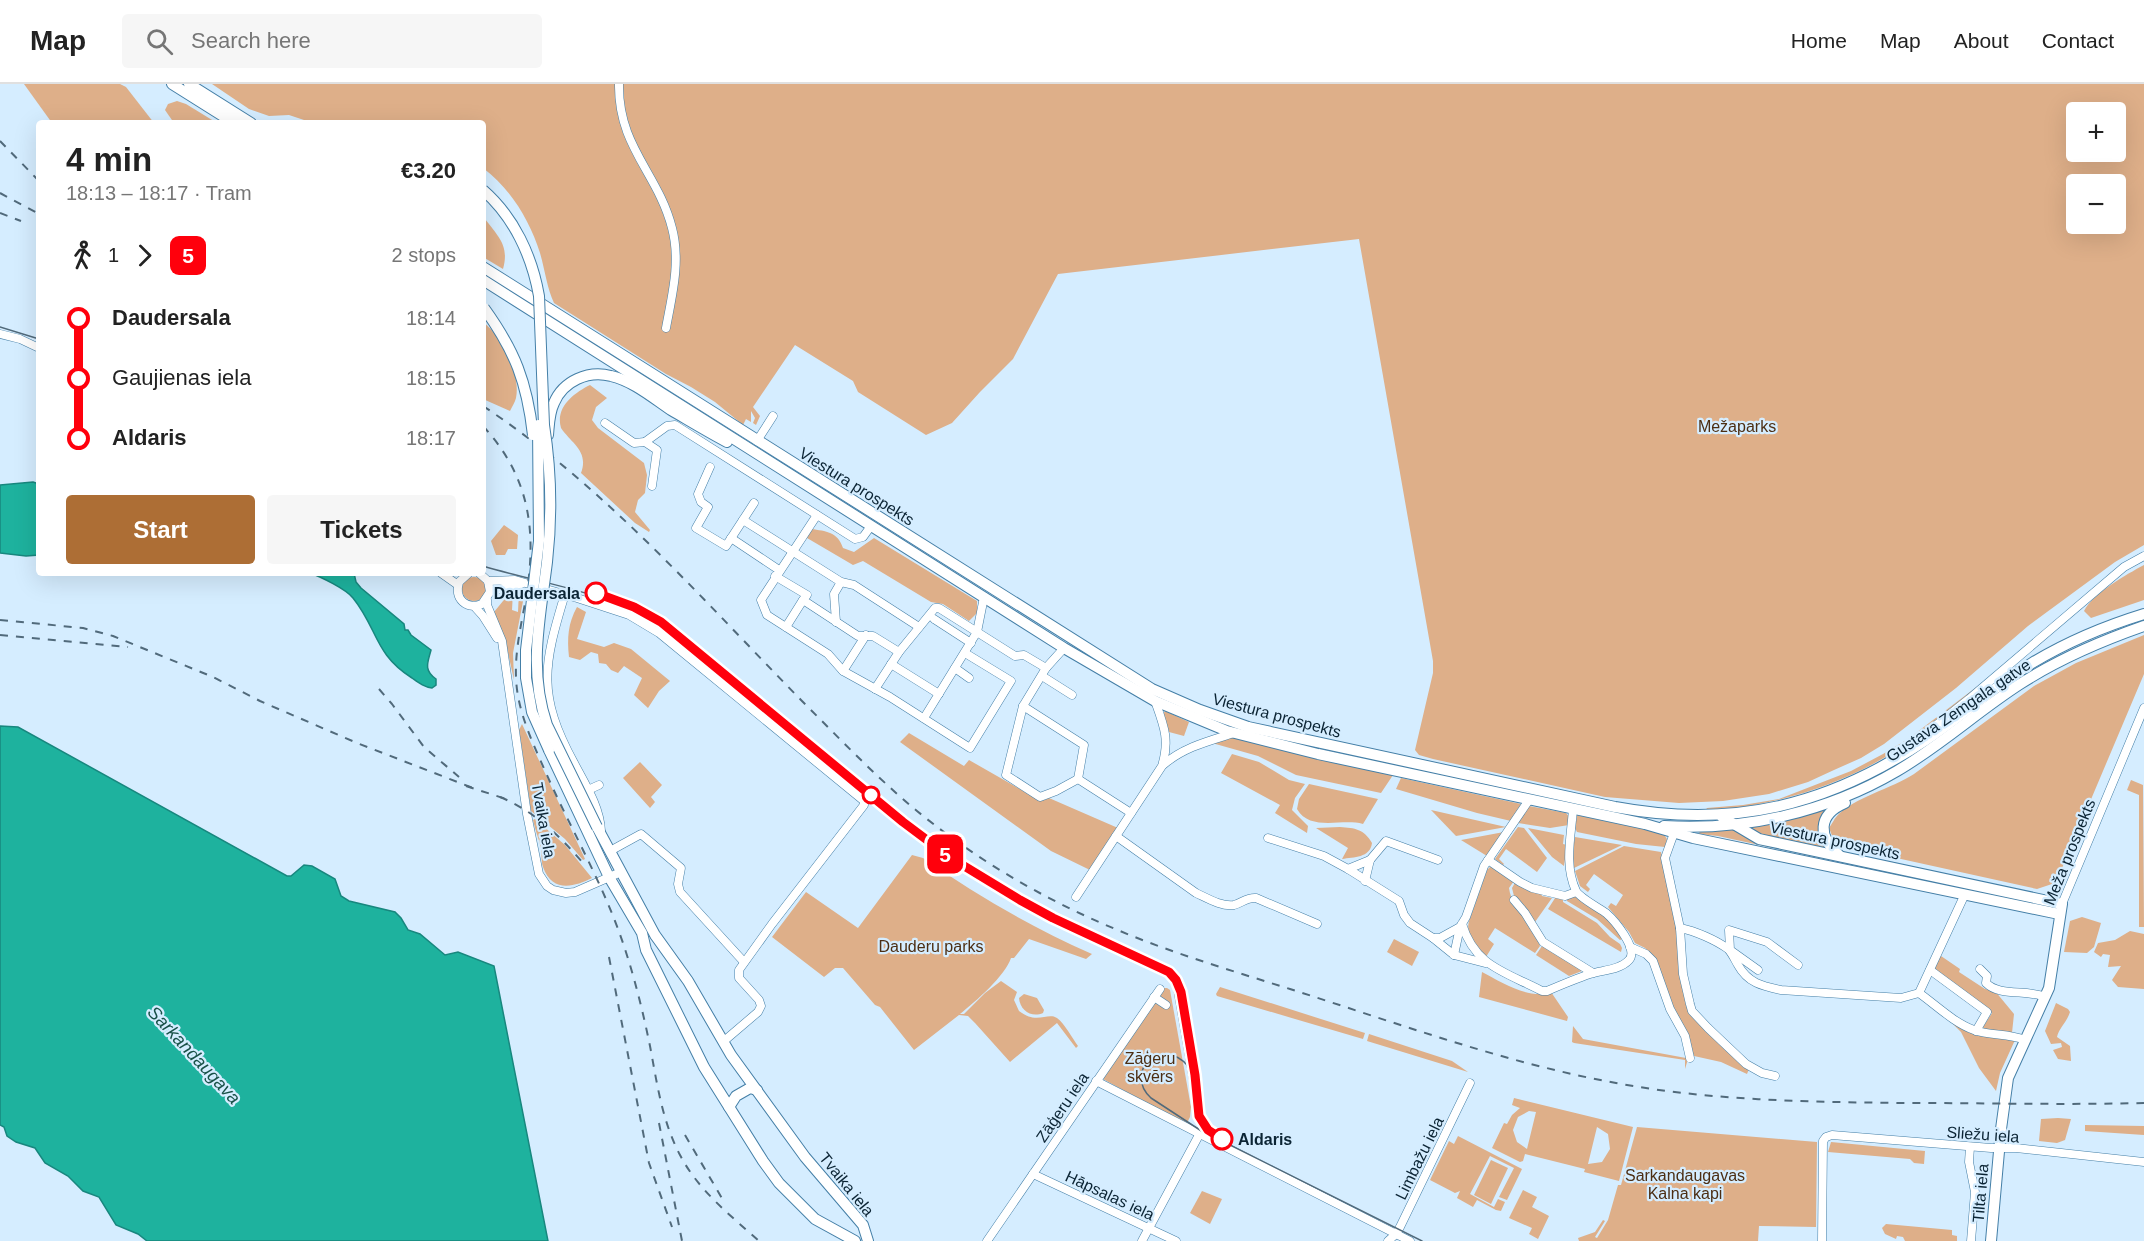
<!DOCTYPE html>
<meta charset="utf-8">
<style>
body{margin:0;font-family:Arial,sans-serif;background:#f6f6f6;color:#222;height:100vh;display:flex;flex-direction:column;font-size:22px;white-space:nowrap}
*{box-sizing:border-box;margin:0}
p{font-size:20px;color:#767676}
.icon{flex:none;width:33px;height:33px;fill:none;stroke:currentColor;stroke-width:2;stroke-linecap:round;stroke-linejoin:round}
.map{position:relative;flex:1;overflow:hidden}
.details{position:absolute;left:36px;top:36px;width:450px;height:456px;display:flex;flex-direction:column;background:#fff;border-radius:6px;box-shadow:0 6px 24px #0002}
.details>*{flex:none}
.badge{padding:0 12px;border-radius:9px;font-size:21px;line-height:39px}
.controls{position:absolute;left:2066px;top:18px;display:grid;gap:12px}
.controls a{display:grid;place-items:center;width:60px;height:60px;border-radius:6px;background:#fff;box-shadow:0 6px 24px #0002;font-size:30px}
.map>.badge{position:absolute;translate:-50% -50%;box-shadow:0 0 0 3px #fff}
.legs{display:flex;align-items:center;gap:9px;height:66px;padding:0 30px;font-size:20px}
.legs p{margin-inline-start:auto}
.overview{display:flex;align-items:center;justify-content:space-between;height:102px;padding:0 30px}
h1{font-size:33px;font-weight:600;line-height:45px}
.button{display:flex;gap:12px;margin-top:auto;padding:12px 30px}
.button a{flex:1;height:69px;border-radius:6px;background:#ad6e35;color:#fff;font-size:24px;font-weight:600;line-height:69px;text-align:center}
.button a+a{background:#f6f6f6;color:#222}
ul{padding:0 30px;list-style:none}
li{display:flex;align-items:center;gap:21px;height:60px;font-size:22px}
li i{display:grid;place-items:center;width:9px;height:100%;margin:0 8px;background:currentColor}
li i::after{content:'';width:15px;height:15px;margin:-8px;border:4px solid;border-radius:50%;background:#fff}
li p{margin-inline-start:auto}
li:first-child i{background:linear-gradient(#0000 50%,currentColor 0)}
li:last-child i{background:linear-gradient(currentColor 50%,#0000 0)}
header{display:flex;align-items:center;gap:36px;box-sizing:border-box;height:84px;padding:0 30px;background:#fff;border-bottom:2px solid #e0e0e0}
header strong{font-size:28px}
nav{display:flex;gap:33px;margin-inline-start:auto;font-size:21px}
.search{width:420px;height:54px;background:#f6f6f6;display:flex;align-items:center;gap:15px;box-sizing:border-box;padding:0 21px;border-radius:6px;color:#767676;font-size:22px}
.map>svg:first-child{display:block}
.green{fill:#deaf89;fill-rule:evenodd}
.water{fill:#1eb29e;stroke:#18877e;stroke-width:1.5}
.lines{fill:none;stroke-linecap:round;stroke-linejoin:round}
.minor-casing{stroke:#447fa7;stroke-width:9}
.major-casing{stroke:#447fa7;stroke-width:12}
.minor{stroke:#fff;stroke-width:8}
.major{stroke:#fff;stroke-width:10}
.tram{stroke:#516a7b;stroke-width:1.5}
.rail{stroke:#516a7b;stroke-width:2;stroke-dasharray:8 8;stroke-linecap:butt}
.major-bridge-casing{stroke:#447fa7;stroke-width:12;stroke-linecap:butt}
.major-bridge{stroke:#fff;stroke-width:10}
.line-1-casing{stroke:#fff;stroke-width:14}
.line-1{stroke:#ff000c;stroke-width:9}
.stop-1-dot{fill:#fff;stroke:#ff000c;stroke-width:3}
.labels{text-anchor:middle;stroke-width:4.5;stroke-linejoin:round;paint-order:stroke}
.park-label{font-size:16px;fill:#4c2e13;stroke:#d5edff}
.street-label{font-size:16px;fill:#0b2434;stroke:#d5edff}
.stop-label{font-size:16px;font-weight:bold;fill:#0b2434;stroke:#d5edff;text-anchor:end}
.water-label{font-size:18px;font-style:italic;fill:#195148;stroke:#d5edff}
</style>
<header>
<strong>Map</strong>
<div class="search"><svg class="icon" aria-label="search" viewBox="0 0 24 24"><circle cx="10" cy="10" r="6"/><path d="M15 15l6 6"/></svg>Search here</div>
<nav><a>Home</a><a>Map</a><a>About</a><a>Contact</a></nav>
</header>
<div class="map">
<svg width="2144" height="1157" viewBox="0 0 2144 1157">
<rect width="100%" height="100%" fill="#d5edff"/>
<g class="green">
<path d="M24,0H120L126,3L154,39H52Z"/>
<path d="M212,0H2144V461L2115,478L2028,542L1956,604L1884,660L1861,674L1834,686L1808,698L1769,710L1723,717L1679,719L1605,713L1433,675L1419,671L1415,666L1433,589V577L1359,155L1058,190L1013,275L980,308L952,339L926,351L858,308L853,297L795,261L753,323L760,332L756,341L753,339L755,334L751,327V338L746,335L743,341L715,318L691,303L666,290L554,219C547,204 545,186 540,169C530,137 511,105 483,84V39H313L289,31L269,32L249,25ZM2076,28H2115V68H2076ZM2076,100H2115V140H2076Z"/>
<path d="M177,17L186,20L217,39H174L165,26L168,20Z"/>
<path d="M483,132C497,152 510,160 503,185L483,173Z"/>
<path d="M483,238C502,252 521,290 516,314C515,318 512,323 510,327L483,315Z"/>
<path d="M590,301L607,314L596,323L592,336L598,344L644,379L647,391L645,409L638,416L635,428L650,446L649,448L635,439L581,389C589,367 572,360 561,344C555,323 574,309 590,301Z"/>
<path d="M504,441L518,451L517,465H508L505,471H496L491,457Z"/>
<path d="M811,445C826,447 838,448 843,464L854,468L874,454L977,517V529L969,537L943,520L931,518L863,477L853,481L807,454Z"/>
<path d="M2144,481V516L2091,534L2084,527C2092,510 2127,490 2144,481Z"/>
<circle cx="474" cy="505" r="12"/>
<path d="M512,506L513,508L512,526L518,528L519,506L525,507L513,569L514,596L505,555L494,528Z"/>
<path d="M577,523L586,528L577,555L604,563L614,559L631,565L670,597L659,607L648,624L634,611L642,594L624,582L618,589L611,586L606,580L599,579L598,570L591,568L580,576L569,573C567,554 568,539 577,523Z"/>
<path d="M2144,551V590L2062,784L2052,800L2037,805L1892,773L1855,767L1838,762L1833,754L1829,744C1832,740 1834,735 1837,732C1853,714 1893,704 1914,690L2034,602L2076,579Z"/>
<path d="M1983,598C1958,619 1934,641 1908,659C1847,700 1778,722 1705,727L1707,724L1743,721L1779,715L1851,687L1883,670L1908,655Z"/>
<path d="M1165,627L1189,638L1184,652L1169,648L1163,630Z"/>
<path d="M522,640L585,775L583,776L565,755L531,727L519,646Z"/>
<path d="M909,649L964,682L969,676L1041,717L1049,714L1118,744L1090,786L1051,767L900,658Z"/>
<path d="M1233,653L1393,691L1381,709L1296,691L1258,672L1212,659Z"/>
<path d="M1232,670L1259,678L1289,696L1305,700L1295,714L1292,726L1308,742L1307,749L1275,729L1280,721L1221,689Z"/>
<path d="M640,678L662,701L651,713L655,718L650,724L623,694Z"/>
<path d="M1401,694L1521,720L1511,737L1477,729L1396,705Z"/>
<path d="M2131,696L2143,701L2144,843H2139V711L2127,706Z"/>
<path d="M1309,700L1378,715L1363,740C1342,734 1310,748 1297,725L1299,715Z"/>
<path d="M1529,722L1566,729L1570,734L1569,741L1550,744L1518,739Z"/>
<path d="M1830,723L1827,765C1809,761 1760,757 1749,743L1801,733Z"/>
<path d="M1431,726L1506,743L1456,752Z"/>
<path d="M1577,731L1663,749L1667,755L1665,763L1636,760L1577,748L1575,744Z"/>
<path d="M535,735L565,761L592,794C574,803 552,809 543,783C541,777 542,770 541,764C539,755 535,746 533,736Z"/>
<path d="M1340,743C1355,744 1364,745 1372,759C1370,774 1354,773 1342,775L1348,764L1316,744Z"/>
<path d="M1518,743L1524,744L1547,774L1537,788L1506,765L1499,775L1504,780L1503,781L1495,775Z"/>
<path d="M1528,744L1564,751L1563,760L1567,761L1564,782L1552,773Z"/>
<path d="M1735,744L1963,803V805L1718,752L1699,750L1700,746Z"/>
<path d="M1504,748L1487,772L1461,756Z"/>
<path d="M1575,753L1622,761L1574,784L1572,770Z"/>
<path d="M1624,762L1661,768L1676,837L1683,905L1699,939L1749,985L1747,990L1721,978L1694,972L1686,950L1674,926L1655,875L1645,864L1635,859L1629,848L1608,823L1611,819L1616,822L1623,811L1594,790L1586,801L1590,805L1588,808L1580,802L1575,787Z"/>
<path d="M912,771L923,774C977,811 1032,844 1092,870L1086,875L1029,855L1014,874H1011C1005,892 976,917 960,930H964L985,909L1001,897L1017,908L1014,916L1019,927C1037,941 1047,928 1057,934C1065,940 1072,954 1078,962L1076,964L1057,939L1010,978L975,939L968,932L959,931L914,966L880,923L875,921L843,884H835L824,893L772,853L806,808L858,844Z"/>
<path d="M1491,782L1514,797L1509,804C1512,826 1533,840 1540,862L1535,869L1495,844L1488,855L1494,860L1486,873C1476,862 1465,852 1469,837L1487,786Z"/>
<path d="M1516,797L1541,809L1542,812L1552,814L1535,838L1515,816L1512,804Z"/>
<path d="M1557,811L1563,814V818L1597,839L1610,853L1620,860L1622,864L1621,868L1548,825Z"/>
<path d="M1575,811C1591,822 1616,836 1622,855L1620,856L1597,835L1567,817V814Z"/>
<path d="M2082,833L2101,839L2094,863L2087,869L2064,868L2070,837Z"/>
<path d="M2130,847L2144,850V905L2118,903L2112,896L2121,882L2108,883L2110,871L2103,870L2101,873L2094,868L2098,859L2115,856Z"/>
<path d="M1394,855L1419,868L1412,882L1387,868Z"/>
<path d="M1542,862L1581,886L1582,887L1569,892L1536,871Z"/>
<path d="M1941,872L1960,885L1959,888L1985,905L1995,907L2014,930L2012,949L1984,946L1983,943L1992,929L1933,886Z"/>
<path d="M1482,888C1501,898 1529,916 1551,908L1568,933L1567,937L1479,913Z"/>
<path d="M1220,903L1365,949L1363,955L1217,912L1216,910Z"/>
<path d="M1163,904H1167L1170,906L1191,1023L1190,1033L1186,1041L1103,995Z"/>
<path d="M1024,910L1037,914L1044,926L1043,929C1032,934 1020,927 1019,914Z"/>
<path d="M2056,919L2068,925L2070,928C2067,938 2059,944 2057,953L2070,962L2071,977L2058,975L2053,966L2062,963L2061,959L2051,960L2045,947Z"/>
<path d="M1951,938L1966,944L2015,956L2000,989L1996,1007L1979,984L1961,948Z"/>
<path d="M1573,942L1583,955L1686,974L1688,975L1685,985V976L1574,959L1572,958Z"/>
<path d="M1369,950L1452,977L1468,988L1367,957Z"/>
<path d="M1514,1014L1633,1043L1619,1097L1584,1088L1585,1085L1525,1070L1523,1077L1520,1078L1492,1064L1504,1039L1507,1040L1512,1031L1520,1024L1512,1021ZM1529,1027L1536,1028L1527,1065L1517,1058L1513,1046L1518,1033ZM1597,1043L1608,1050L1610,1065L1602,1078L1588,1080Z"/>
<path d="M2058,1034L2071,1035L2065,1056L2057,1059L2039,1057L2041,1035Z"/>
<path d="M2085,1041L2144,1042V1051L2085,1047Z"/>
<path d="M1637,1043L1817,1058L1816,1143L1759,1142L1758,1157H1579L1578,1154L1595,1148L1603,1136L1605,1137L1595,1153L1597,1154L1608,1136L1618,1101H1621Z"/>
<path d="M1458,1052L1522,1085L1507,1116L1499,1113L1514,1084L1490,1072L1470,1110L1494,1123L1498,1115L1505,1118L1501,1127L1496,1126L1477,1116L1473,1123L1457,1114L1460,1107L1455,1109L1430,1096L1449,1057L1454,1060Z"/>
<path d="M1831,1058L1925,1067L1924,1080L1914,1079L1910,1075L1828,1068Z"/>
<path d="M1491,1076L1508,1084L1491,1120L1474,1111Z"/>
<path d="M1523,1106L1537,1113L1532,1123L1549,1132L1538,1155L1529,1150L1532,1144L1509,1134Z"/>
<path d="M1202,1107L1222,1115L1210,1140L1190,1129Z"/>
<path d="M1886,1140L1952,1146V1151L1957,1152V1157H1905L1903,1153L1897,1152L1896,1155L1885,1150L1882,1144Z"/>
</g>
<g class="water">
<path d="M33,398L39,400V471L26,472L0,469V401Z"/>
<path d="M310,489H354L356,498L361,504L404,540L405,546H408L411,551L431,566C428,578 423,586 436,595V601L432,604C424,603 419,599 412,594C374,570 378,545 353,514C346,505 321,493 310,489Z"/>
<path d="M0,642L18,643L287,792H291L304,781L312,782L335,795L341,812L349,817L395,828L401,834L408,846L420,850L445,871L458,868L494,882L548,1157H147L138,1150L116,1141L99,1113L83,1107L68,1092L45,1079L35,1064L16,1058L7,1052L4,1043L0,1041Z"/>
</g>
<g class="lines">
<g class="minor-casing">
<g id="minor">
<path d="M619,0C618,63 658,89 672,144C681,178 672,211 666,244"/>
<path d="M0,250L20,255L39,264"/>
<path d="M605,339L634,359L645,358"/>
<path d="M757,357L773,332"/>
<path d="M710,383L698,410L701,418L708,423L696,444L726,462L754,419"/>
<path d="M652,402L657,366L645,358L667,342L675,341L855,455L863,453L871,442"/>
<path d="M817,431L761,516L767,531L828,570L843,587L890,613L970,664L1011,597L965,569"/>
<path d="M743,436L841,498L854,501L919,543"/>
<path d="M731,454L779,486"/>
<path d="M441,489L458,501"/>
<path d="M469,489L459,498C454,515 466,526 482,520L490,508L488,497L479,489"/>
<path d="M775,492L807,511L803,516L858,552H873L899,568"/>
<path d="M488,497L515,496L577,514L629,531L659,549L864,717V721L772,840L739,886V894L759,916L761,922L758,928L724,957"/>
<path d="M490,508L509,502L521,500"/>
<path d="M565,510C543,582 537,611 574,679C585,700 600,723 601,747"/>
<path d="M487,516V521L502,557L527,730L539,790L547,802L553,806L566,809L575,808L621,788"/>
<path d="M474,522L483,532L497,554"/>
<path d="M934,535L971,559"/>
<path d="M836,538L834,510L841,498"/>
<path d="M786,543L803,516"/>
<path d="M1064,564L1046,584L1023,622L1006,691L1040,713L1056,707L1078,695L1131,729"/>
<path d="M891,580L939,610"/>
<path d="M955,584L969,594"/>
<path d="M843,587L866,551"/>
<path d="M1042,592L1072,611"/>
<path d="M875,605L899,568L935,524H939L1015,572L1024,571L1046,584"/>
<path d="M1023,622L1084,661L1078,695"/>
<path d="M924,634L977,548L984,513"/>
<path d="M1915,658L1969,615L2124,483L2144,472"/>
<path d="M1163,681C1184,663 1209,657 1234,649"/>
<path d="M588,706L599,701"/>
<path d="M1674,749L1665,774L1680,844L1683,890L1690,920L1692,927L1708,944L1746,980L1762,989L1775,992"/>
<path d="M1116,752L1196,809C1207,814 1222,823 1234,821C1242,819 1247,813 1256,814L1317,840"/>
<path d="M1268,754L1324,772L1348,785L1399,817L1404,831L1410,839L1433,854H1440L1460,843"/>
<path d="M610,767L641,750L681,784L678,800L680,808L744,878"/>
<path d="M1488,776L1520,798L1532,804L1565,812L1576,808"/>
<path d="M1348,785L1370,776"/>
<path d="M1365,797L1370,776L1386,757L1438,776"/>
<path d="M1076,813L1162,682C1170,656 1164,642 1155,617"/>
<path d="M1514,816L1525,829L1543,858L1593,889"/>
<path d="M2062,820L2144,624"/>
<path d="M1462,840C1475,883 1506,888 1542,907H1547C1561,901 1575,895 1590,890C1602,886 1620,886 1629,876C1639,865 1614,836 1606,829C1599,824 1580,814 1576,807C1564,781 1571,753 1573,725"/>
<path d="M1680,844C1695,847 1716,856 1728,865C1732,869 1735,876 1738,881C1748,899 1762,902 1781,906L1901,914L1919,909L1965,810"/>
<path d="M1433,854L1454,871L1485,879"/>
<path d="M1630,863L1646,870L1653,877L1670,925L1685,952L1690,974"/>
<path d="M1454,871L1460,843L1466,833L1484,782L1529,716"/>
<path d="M1980,885L1987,892L1986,899C2000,913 2027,905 2045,913"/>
<path d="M1758,886L1730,866L1729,846L1767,858L1798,881"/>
<path d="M1930,886L1987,928L1976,947"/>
<path d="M1919,909C1936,921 1954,939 1974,946C1991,952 2008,949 2025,956"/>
<path d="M1154,913L1166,921"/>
<path d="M1096,997L1410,1157"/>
<path d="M1970,1063L1969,1078L1975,1108L1971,1157"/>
<path d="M1033,1090L1176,1157"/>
<path d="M987,1157L1160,905"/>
<path d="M1142,1157L1199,1051"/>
<path d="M1388,1157L1396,1150L1400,1143L1470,999"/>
<path d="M1822,1157L1823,1057L1826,1053L1832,1051L1991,1064H2016L2144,1078"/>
</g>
</g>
<g class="major-casing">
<g id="major">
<path d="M172,0L234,39"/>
<path d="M189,0L251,39"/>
<path d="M483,183L1152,605L1200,626L1248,643L1615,723C1732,745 1827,722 1926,656C1962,632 1995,602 2032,579C2067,558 2105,542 2144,530"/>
<path d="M483,196L1064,564L1155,617L1227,647L1318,670L1645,740L1693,754L2059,830"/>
<path d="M548,351C549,340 549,329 554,319C563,297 588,286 611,292C633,297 653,314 671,326C690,337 708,348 727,358"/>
<path d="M549,666L609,793L642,849L646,866L704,983L763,1077L779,1099L815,1135L855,1157"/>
<path d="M1722,733L1759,755L2062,820L2049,904L2008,994L2001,1045L1991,1157"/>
<path d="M1664,742C1745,747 1827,728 1897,687C1940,662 1978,627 2020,600C2059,575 2101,557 2144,542"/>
<path d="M597,743L655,851L688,897L731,971L805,1073L863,1141L868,1157"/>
<path d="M1839,771C1818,753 1817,731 1845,719"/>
<path d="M729,1023L736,1012L750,1004L757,1006"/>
</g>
</g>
<use href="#minor" class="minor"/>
<use href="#major" class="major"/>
<g class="tram">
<path d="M0,243L39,255"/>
<path d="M483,482C542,500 606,507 659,541L901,741L949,777L1003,810L1052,837L1161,888L1168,893L1174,905L1196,1032L1204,1048L1422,1157"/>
<path d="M1188,982C1161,951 1123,988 1151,1014L1203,1048"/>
</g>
<g class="rail">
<path d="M0,57L39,97"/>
<path d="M0,109L39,130"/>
<path d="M0,129L21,137"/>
<path d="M483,322C604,402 700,513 801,616C839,654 876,693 917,727C978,777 1047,817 1120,847C1175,870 1233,887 1290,905C1397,939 1505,979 1616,999C1713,1017 1810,1018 1908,1019C1986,1019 2065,1021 2144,1019"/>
<path d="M483,342C530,393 537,447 526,514C520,547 512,579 518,612C523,639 535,664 546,689C569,741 598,791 618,845C632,883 642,923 650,962C657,999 662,1037 680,1071C698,1106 730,1131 759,1157"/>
<path d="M0,536L83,544L113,552L213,593L260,617L357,659L473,704"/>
<path d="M0,551L128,563"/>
<path d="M379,605L392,620L424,663L459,693"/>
<path d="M466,702L506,715"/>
<path d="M500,713C534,727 559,751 583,779"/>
<path d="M609,873L649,1079L672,1143"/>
<path d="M659,1039L682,1157"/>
<path d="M685,1051L723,1116"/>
</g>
<g class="major-bridge-casing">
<g id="major-bridge">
<path d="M483,106C514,133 532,172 539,212L544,341C551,385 552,434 547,478C540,535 528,585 547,641L597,743"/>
<path d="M484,224C515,267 527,298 533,351"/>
<path d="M538,341L539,457L526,566V594L532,628L549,666"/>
</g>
</g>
<use href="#major-bridge" class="major-bridge"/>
</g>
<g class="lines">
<g class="line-1-casing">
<path id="line-1" d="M596,509L634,523L661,538L903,738L951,774L1020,816L1053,834L1169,888L1176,896L1181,908L1195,991L1199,1032L1208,1046L1222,1055"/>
</g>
<use href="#line-1" class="line-1"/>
</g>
<g class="stop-1-dot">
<circle cx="596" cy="509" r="10"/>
<circle cx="871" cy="711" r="8"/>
<circle cx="1222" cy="1055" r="10"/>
</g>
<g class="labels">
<g class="park-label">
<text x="1737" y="348">Mežaparks</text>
<text x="931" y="868">Dauderu parks</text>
<text x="1150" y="980">Zāģeru<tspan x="1150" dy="18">skvērs</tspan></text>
<text x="1685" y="1097">Sarkandaugavas<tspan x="1685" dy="18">Kalna kapi</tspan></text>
</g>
<g class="street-label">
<text transform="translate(857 402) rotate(32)" y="6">Viestura prospekts</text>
<text transform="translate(1958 626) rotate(-34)" y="6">Gustava Zemgala gatve</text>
<text transform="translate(1277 631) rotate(15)" y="6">Viestura prospekts</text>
<text transform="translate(544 736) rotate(80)" y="6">Tvaika iela</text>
<text transform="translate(1835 756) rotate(12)" y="6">Viestura prospekts</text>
<text transform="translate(2069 768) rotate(-68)" y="6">Meža prospekts</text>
<text transform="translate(1062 1023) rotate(-56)" y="6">Zāģeru iela</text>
<text transform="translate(1983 1050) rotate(4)" y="6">Sliežu iela</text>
<text transform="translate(1419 1074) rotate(-64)" y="6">Limbažu iela</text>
<text transform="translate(847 1100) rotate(51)" y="6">Tvaika iela</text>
<text transform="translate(1980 1109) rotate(-85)" y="6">Tilta iela</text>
<text transform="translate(1110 1111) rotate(25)" y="6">Hāpsalas iela</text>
</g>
<g class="stop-label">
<text x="580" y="515">Daudersala</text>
<text x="1238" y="1061" text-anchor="start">Aldaris</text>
</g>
<g class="water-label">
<text transform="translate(194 971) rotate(47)" y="6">Sarkandaugava</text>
</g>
</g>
</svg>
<div class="controls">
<a>+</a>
<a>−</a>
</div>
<b class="badge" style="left:945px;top:770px;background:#ff000c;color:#fff">5</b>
<section class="details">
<div class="overview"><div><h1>4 min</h1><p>18:13 – 18:17 · Tram</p></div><b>€3.20</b></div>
<div class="legs"><svg class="icon" aria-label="walk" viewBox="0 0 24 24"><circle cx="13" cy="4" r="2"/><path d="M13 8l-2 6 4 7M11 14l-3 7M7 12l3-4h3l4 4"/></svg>1<svg class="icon" aria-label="forward" viewBox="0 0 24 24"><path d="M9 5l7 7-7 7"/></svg><b class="badge" style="background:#ff000c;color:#fff">5</b><p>2 stops</p></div>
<ul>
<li><i style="color:#ff000c"></i><b>Daudersala</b><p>18:14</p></li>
<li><i style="color:#ff000c"></i><span>Gaujienas iela</span><p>18:15</p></li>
<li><i style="color:#ff000c"></i><b>Aldaris</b><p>18:17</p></li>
</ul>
<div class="button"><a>Start</a><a>Tickets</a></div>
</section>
</div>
